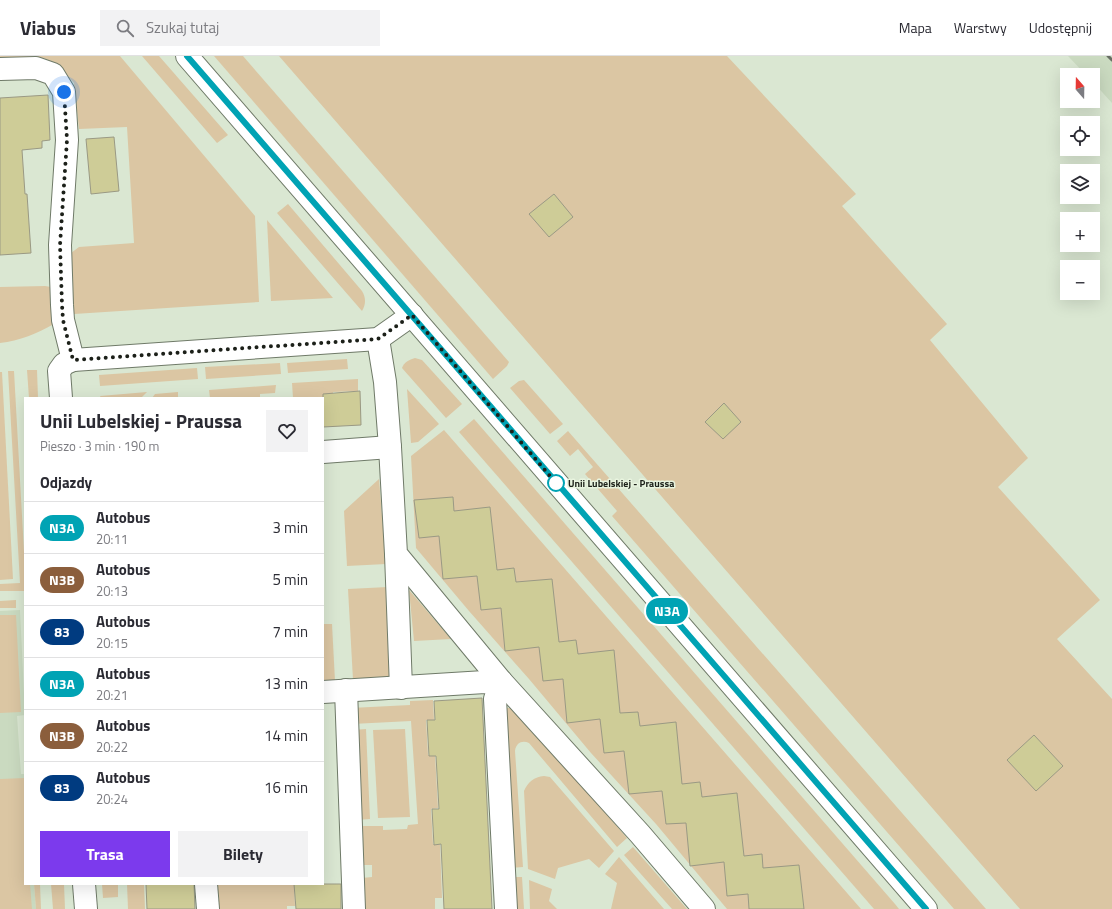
<!DOCTYPE html>
<html lang="pl">
<meta charset="utf-8">
<style>
body{margin:0;font-family:"Titillium Web",sans-serif;background:#f2f2f3;color:#2b2b33;height:100vh;display:flex;flex-direction:column;font-size:15px;white-space:nowrap}
*{box-sizing:border-box;margin:0}
p{font-size:13px;color:#7c7c81}
.icon{flex:none;width:22px;height:22px;fill:none;stroke:currentColor;stroke-width:2;stroke-linecap:round;stroke-linejoin:round}
.map{position:relative;flex:1;overflow:hidden}
.sheet{position:absolute;left:24px;top:341px;width:300px;height:488px;display:flex;flex-direction:column;background:#fff;border-radius:0px;box-shadow:0 4px 16px #0002}
.sheet>*{flex:none}
.badge{padding:0 8px;border-radius:13px;font-size:14px;line-height:26px}
.needle{width:26px;rotate:340deg}
.buttons{position:absolute;left:1060px;top:12px;display:grid;gap:8px}
.buttons a{display:grid;place-items:center;width:40px;height:40px;border-radius:0px;background:#fff;box-shadow:0 4px 16px #0002;font-size:20px}
.you{position:absolute;width:20px;height:20px;margin:-10px;border:3px solid #fff;border-radius:50%;background:#1a73e8;box-shadow:0 0 0 6px #1a73e833}
.map>.badge{position:absolute;translate:-50% -50%;box-shadow:0 0 0 2px #fff}
h2{padding:0 16px;font-size:15px;line-height:36px}
.round{display:grid;place-items:center;flex:none;width:42px;height:42px;border-radius:0px;background:#f2f2f3}
.head{display:flex;align-items:center;justify-content:space-between;height:68px;padding:0 16px}
h1{font-size:19px;font-weight:700;line-height:30px}
.action{display:flex;gap:8px;margin-top:auto;padding:8px 16px}
.action a{flex:1;height:46px;border-radius:0px;background:#7c3aed;color:#fff;font-size:16px;font-weight:700;line-height:46px;text-align:center}
.action a+a{background:#f2f2f3;color:#2b2b33}
ul{padding:0;list-style:none}
li{display:flex;align-items:center;gap:12px;height:52px;padding:0 16px;border-top:1px solid #e1e1e2}
li div{flex:1}
li b{display:block;font-size:15px}
li em{font-style:normal}
li .badge{min-width:44px;font-weight:700;text-align:center}
header{display:flex;align-items:center;gap:24px;box-sizing:border-box;height:56px;padding:0 20px;background:#fff;border-bottom:1px solid #e1e1e2}
header strong{font-size:19px}
nav{display:flex;gap:22px;margin-inline-start:auto;font-size:14px}
.search{width:280px;height:36px;background:#f2f2f3;display:flex;align-items:center;gap:10px;box-sizing:border-box;padding:0 14px;border-radius:0px;color:#7c7c81;font-size:15px}
.map>svg:first-child{display:block}
.built{fill:#cadac0}
.green{fill:#dbc6a3}
.building{fill:#cecc97;stroke:#9a9984}
.lines{fill:none;stroke-linecap:round;stroke-linejoin:round}
.minor-casing{stroke:#6f7a68;stroke-width:24}
.minor{stroke:#fff;stroke-width:22}
.rail{stroke:#676e62;stroke-width:3}
.line-casing{stroke:#fff;stroke-width:9}
.line{stroke:#00a3b4;stroke-width:6}
.walk{stroke:#1c2019;stroke-width:4;stroke-dasharray:0 7.2}
.stop-dot{fill:#fff;stroke:#00a3b4;stroke-width:2}
.labels{text-anchor:middle;stroke-width:3;stroke-linejoin:round;paint-order:stroke}
.stop-label{font-size:10px;font-weight:bold;fill:#1c2019;stroke:#e8f4df;text-anchor:start}
</style>
<header>
<strong>Viabus</strong>
<div class="search"><svg class="icon" aria-label="search" viewBox="0 0 24 24"><circle cx="10" cy="10" r="6"/><path d="M15 15l6 6"/></svg>Szukaj tutaj</div>
<nav><a>Mapa</a><a>Warstwy</a><a>Udostępnij</a></nav>
</header>
<div class="map">
<svg width="1112" height="853" viewBox="0 0 1112 853">
<rect width="100%" height="100%" fill="#dae7d2"/>
<g class="built">
<path d="M1068,0H1112V47L1093,26V19H1086Z"/>
<path d="M20,554L25,659L17,660L21,718H25V828H34L36,853H0V555Z"/>
</g>
<g class="green">
<path d="M0,0H120L255,160L259,246L74,258L70,257L71,197L79,191L134,187L127,71L79,73L74,27L56,7L43,2H0Z"/>
<path d="M142,0H159L228,79L217,87Z"/>
<path d="M214,0H243L509,306L507,310L493,323Z"/>
<path d="M279,0H727L856,138L842,150L947,268L930,284L1028,402L998,431L1100,544L1057,583L1112,643V853H1020Z"/>
<path d="M288,148L362,235C366,242 366,248 362,255L277,157Z"/>
<path d="M267,164L333,242L271,245Z"/>
<path d="M45,230L51,231L54,268C38,277 19,285 0,287V231Z"/>
<path d="M415,302L422,304L462,348L446,362L402,312C404,306 409,304 415,302Z"/>
<path d="M347,303L348,313L288,317L287,307Z"/>
<path d="M280,307L281,318L206,323L205,311Z"/>
<path d="M197,312L198,323L100,330L99,319Z"/>
<path d="M27,314H37L38,342H29Z"/>
<path d="M8,315H14L25,514V535H0V528L20,527Z"/>
<path d="M0,316H2L13,523L0,524Z"/>
<path d="M358,323V335L333,336L334,345L323,342H293L292,327Z"/>
<path d="M524,324L563,368L550,378L510,332L519,325Z"/>
<path d="M276,329L275,337L260,338V342H210L209,334Z"/>
<path d="M407,333L439,368L418,386L411,387Z"/>
<path d="M147,336L141,342H101L100,340Z"/>
<path d="M178,336V342H152L155,338Z"/>
<path d="M474,363L895,848L899,853H874L459,376Z"/>
<path d="M444,374L861,853H727L656,768L591,697L529,623L469,555L416,492L411,400Z"/>
<path d="M568,375L986,853H954L612,460L617,455L585,418L593,411L578,393L570,400L557,385Z"/>
<path d="M379,423L386,508L347,510L344,455Z"/>
<path d="M388,531L394,622L353,624L348,533Z"/>
<path d="M409,534L451,583L414,585Z"/>
<path d="M16,544V552H0V545Z"/>
<path d="M0,559H16L21,656L0,657Z"/>
<path d="M323,568H332L335,625L323,626Z"/>
<path d="M433,644L434,664H426L428,699H435L438,752L431,753L433,788H440L442,842H435V853H363L362,822L372,821V809H361L359,770H383V774L407,773L408,769L418,768L411,665L352,668L351,652L410,649V645Z"/>
<path d="M507,652H511L537,677L627,782L617,791L529,687C522,684 516,687 515,695L523,811L510,812L504,654Z"/>
<path d="M366,673L370,763L357,764L353,674Z"/>
<path d="M405,673L410,761L378,762L373,674Z"/>
<path d="M544,720L550,721L614,795L599,812L589,803L558,812L555,823L528,813L524,735C528,726 534,721 544,720Z"/>
<path d="M25,722V828H30L32,853H0V723Z"/>
<path d="M633,791L687,853H672L624,799Z"/>
<path d="M619,801L664,853H611L617,827L605,818Z"/>
<path d="M511,821H522L524,853H512Z"/>
<path d="M529,824L552,833L549,845L557,853H530Z"/>
<path d="M34,828H40L41,853H36Z"/>
<path d="M51,828H64L65,853H53Z"/>
<path d="M102,828H118V841L103,842Z"/>
<path d="M127,828H144L145,853H128Z"/>
<path d="M215,828H294L295,850H287V853H217Z"/>
</g>
<g class="building">
<path d="M48,39L50,84L42,85V92L22,94L25,138H27L31,197L0,199V42Z"/>
<path d="M114,81L119,135L91,138L86,83Z"/>
<path d="M554,138L573,161L549,181L529,158Z"/>
<path d="M360,335L361,369L323,371V338Z"/>
<path d="M724,347L741,366L723,383L705,366Z"/>
<path d="M453,441L454,455L490,451L497,514L514,512L516,526L552,523L559,586L576,584L578,598L614,594L620,657L638,656L640,670L676,666L682,728L700,726L702,741L737,737L744,800L762,798L763,812L799,809L804,853H749L748,838L727,840L724,806L690,810L686,767L666,768L662,735L629,738L624,695L604,697L600,663L567,667L563,623L543,625L539,591L505,595L501,552L481,554L477,520L443,523L439,480L419,482L414,444Z"/>
<path d="M482,642L492,853H444L441,788L434,789L432,753H439L436,700H429L427,664H435L434,645Z"/>
<path d="M1034,679L1063,710L1036,735L1007,704Z"/>
<path d="M146,828H194L195,853H147Z"/>
<path d="M294,828H341V853H296Z"/>
</g>
<g class="lines">
<g class="minor-casing">
<g id="minor">
<path d="M187,0L926,853"/>
<path d="M0,13L36,12L53,18L64,36L67,84L60,189L62,249L63,264L73,304"/>
<path d="M378,283L385,326L390,391L396,498L501,625L640,778L704,853"/>
<path d="M61,342L59,315L64,308L73,304L378,283L412,259"/>
<path d="M323,396L390,391"/>
<path d="M396,498L401,632"/>
<path d="M346,634L354,853"/>
<path d="M323,636L501,625L495,643L506,853"/>
<path d="M84,828L86,853"/>
<path d="M206,828L208,853"/>
</g>
</g>
<use href="#minor" class="minor"/>
<path class="rail" d="M1108,0L1112,4"/>
</g>
<g class="lines">
<g class="line-casing">
<path id="line" d="M187,0L926,853"/>
</g>
<use href="#line" class="line"/>
<path class="walk" d="M64,36L67,84L60,189L62,249L63,264L73,304L378,283L412,259L556,427"/>
</g>
<circle class="stop-dot" cx="556" cy="427" r="8"/>
<g class="labels">
<g class="stop-label">
<text x="568" y="431">Unii Lubelskiej - Praussa</text>
</g>
</g>
</svg>
<div class="buttons">
<a><svg class="needle" viewBox="-14 -14 28 28"><path d="M0-13l5 13h-10z" fill="#e53935"/><path d="M0 13l5-13h-10z" fill="#7c7c81"/></svg></a>
<a><svg class="icon" aria-label="locate" viewBox="0 0 24 24"><circle cx="12" cy="12" r="6"/><path d="M12 2v4M12 18v4M2 12h4M18 12h4"/></svg></a>
<a><svg class="icon" aria-label="layers" viewBox="0 0 24 24"><path d="M12 4l9 5-9 5-9-5zM3 14l9 5 9-5"/></svg></a>
<a>+</a>
<a>−</a>
</div>
<div class="you" style="left:64px;top:36px"></div>
<b class="badge" style="left:667px;top:555px;background:#00a3b4;color:#fff">N3A</b>
<section class="sheet">
<div class="head"><div><h1>Unii Lubelskiej - Praussa</h1><p>Pieszo · 3 min · 190 m</p></div><a class="round"><svg class="icon" aria-label="heart" viewBox="0 0 24 24"><path d="M12 20l-8-8c-3-5 5-10 8-4 3-6 11-1 8 4z"/></svg></a></div>
<h2>Odjazdy</h2>
<ul>
<li><span class="badge" style="background:#00a3b4;color:#fff">N3A</span><div><b>Autobus</b><p>20:11</p></div><em>3 min</em></li>
<li><span class="badge" style="background:#8b5e3c;color:#fff">N3B</span><div><b>Autobus</b><p>20:13</p></div><em>5 min</em></li>
<li><span class="badge" style="background:#003b80;color:#fff">83</span><div><b>Autobus</b><p>20:15</p></div><em>7 min</em></li>
<li><span class="badge" style="background:#00a3b4;color:#fff">N3A</span><div><b>Autobus</b><p>20:21</p></div><em>13 min</em></li>
<li><span class="badge" style="background:#8b5e3c;color:#fff">N3B</span><div><b>Autobus</b><p>20:22</p></div><em>14 min</em></li>
<li><span class="badge" style="background:#003b80;color:#fff">83</span><div><b>Autobus</b><p>20:24</p></div><em>16 min</em></li>
</ul>
<div class="action"><a>Trasa</a><a>Bilety</a></div>
</section>
</div>
